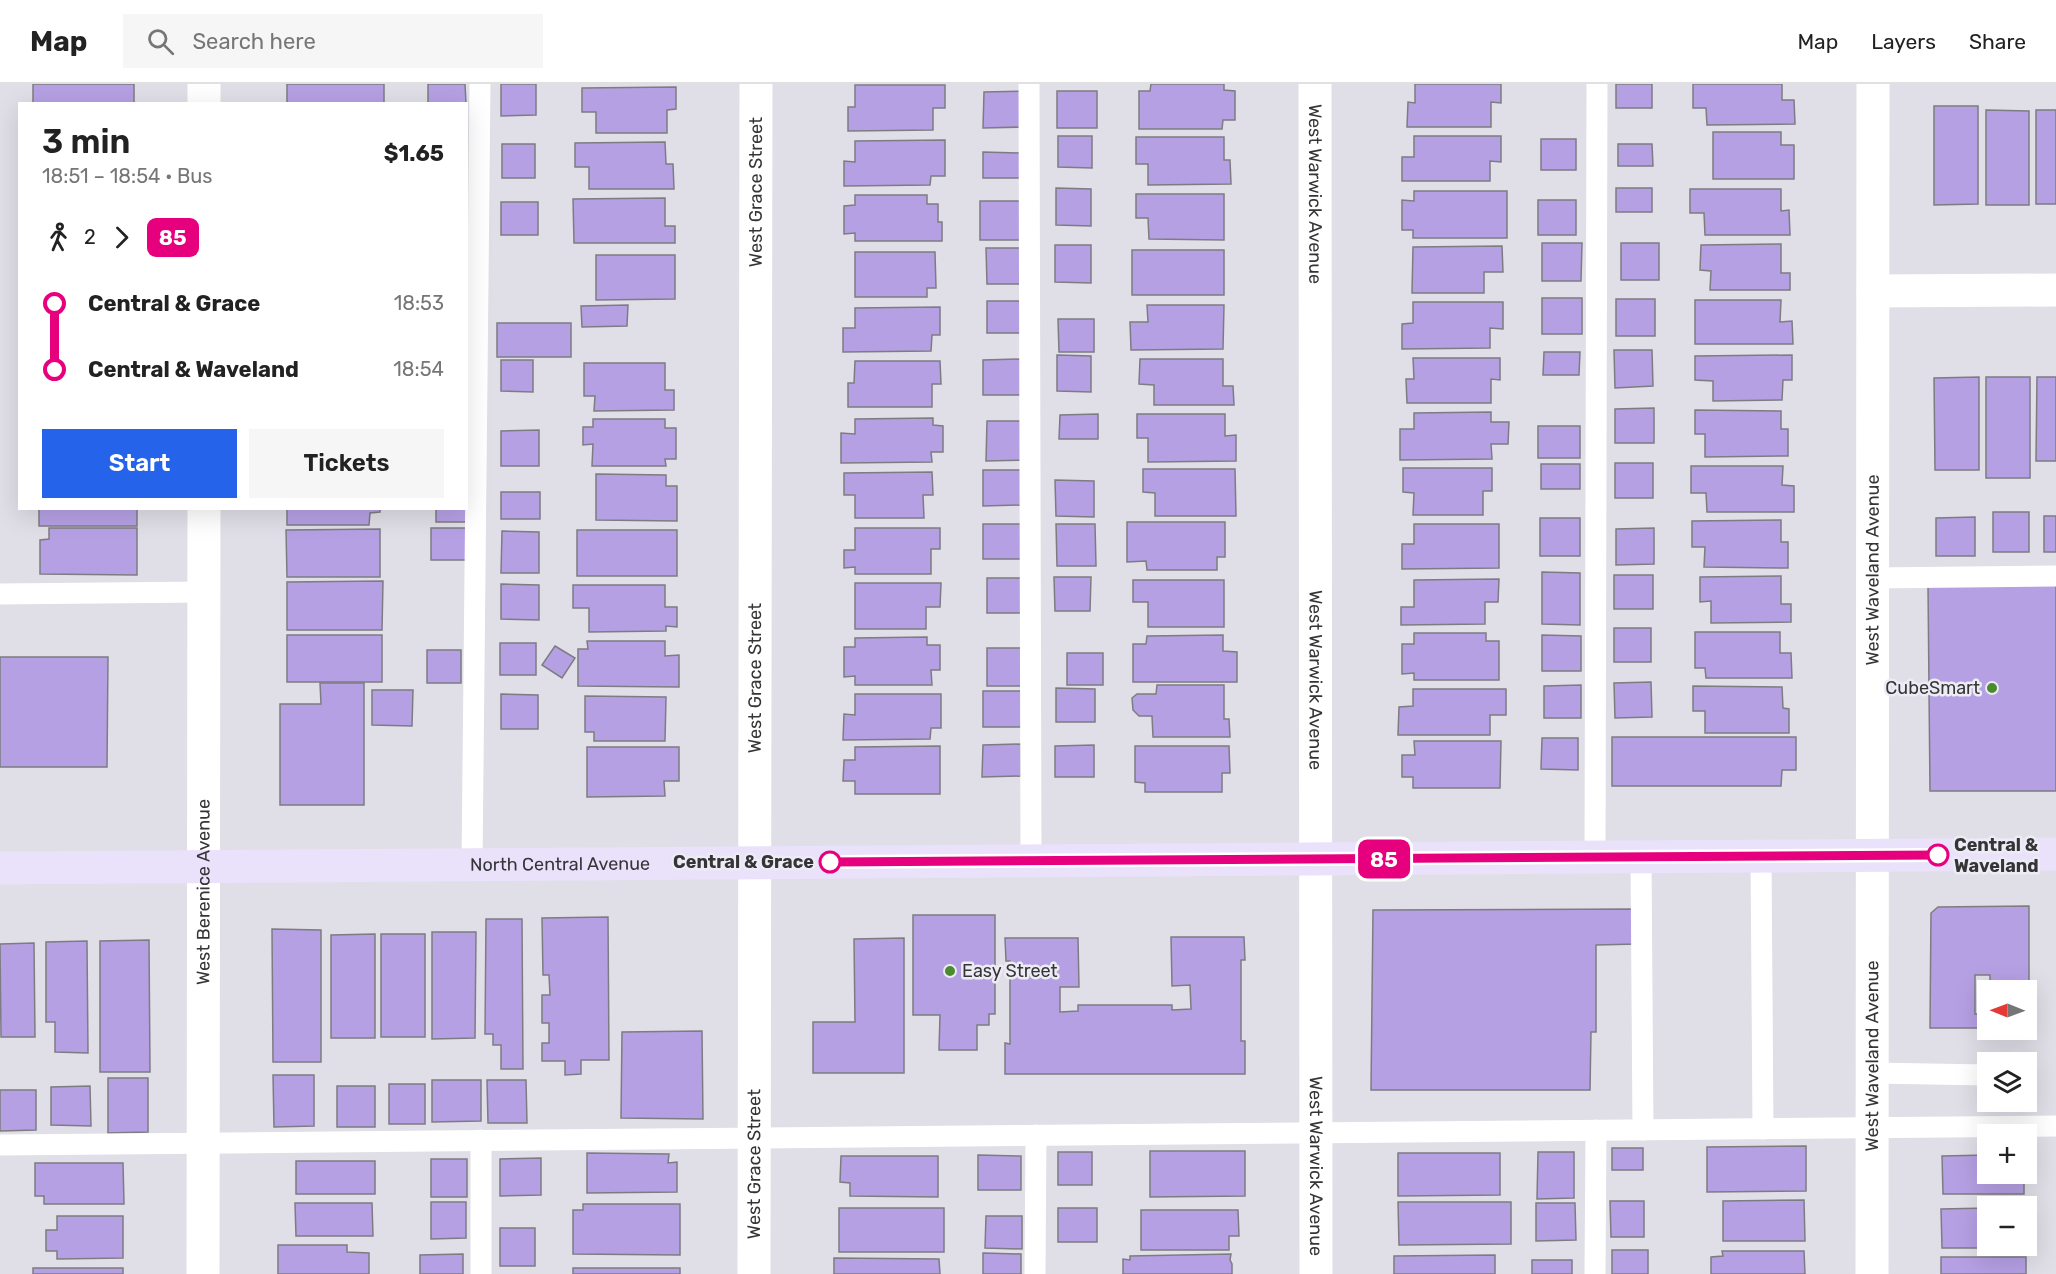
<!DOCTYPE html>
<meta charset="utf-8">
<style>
body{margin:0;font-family:Rubik,sans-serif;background:#f6f6f6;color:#222;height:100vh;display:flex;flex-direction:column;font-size:22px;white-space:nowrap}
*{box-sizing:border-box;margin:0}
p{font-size:20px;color:#767676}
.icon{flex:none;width:33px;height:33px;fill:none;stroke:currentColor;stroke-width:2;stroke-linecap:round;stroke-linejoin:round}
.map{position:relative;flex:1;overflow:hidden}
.sheet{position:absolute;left:18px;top:18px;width:450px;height:408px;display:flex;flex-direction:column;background:#fff;border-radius:0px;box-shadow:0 6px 24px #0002}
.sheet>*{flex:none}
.badge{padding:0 12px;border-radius:9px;font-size:21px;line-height:39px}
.needle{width:39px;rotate:271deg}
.fabs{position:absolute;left:1977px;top:896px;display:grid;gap:12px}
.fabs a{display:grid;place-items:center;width:60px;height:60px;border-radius:0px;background:#fff;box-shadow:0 6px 24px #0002;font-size:30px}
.map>.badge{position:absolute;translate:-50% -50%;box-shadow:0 0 0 3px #fff}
.legs{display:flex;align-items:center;gap:9px;height:66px;padding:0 24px;font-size:20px}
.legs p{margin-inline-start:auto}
.head{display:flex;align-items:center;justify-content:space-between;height:102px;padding:0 24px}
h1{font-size:33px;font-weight:600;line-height:45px}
.action{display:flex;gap:12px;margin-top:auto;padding:12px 24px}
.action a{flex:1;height:69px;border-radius:0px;background:#2563eb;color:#fff;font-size:24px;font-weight:600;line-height:69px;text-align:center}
.action a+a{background:#f6f6f6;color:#222}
ul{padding:0 24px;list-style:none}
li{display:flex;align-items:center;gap:21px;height:66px;font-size:22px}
li i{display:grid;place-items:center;width:9px;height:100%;margin:0 8px;background:currentColor}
li i::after{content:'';width:15px;height:15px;margin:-8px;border:4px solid;border-radius:50%;background:#fff}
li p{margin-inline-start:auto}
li:first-child i{background:linear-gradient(#0000 50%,currentColor 0)}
li:last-child i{background:linear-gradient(currentColor 50%,#0000 0)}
header{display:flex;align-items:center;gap:36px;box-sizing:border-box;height:84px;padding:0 30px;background:#fff;border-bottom:2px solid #e0e0e0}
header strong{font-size:28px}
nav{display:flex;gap:33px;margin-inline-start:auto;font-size:21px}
.search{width:420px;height:54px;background:#f6f6f6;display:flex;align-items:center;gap:15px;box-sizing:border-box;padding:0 21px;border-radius:0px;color:#767676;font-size:22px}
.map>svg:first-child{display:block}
.building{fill:#b5a0e3;stroke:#7e7c83;stroke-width:1.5}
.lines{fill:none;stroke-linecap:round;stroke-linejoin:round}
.service{stroke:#fff;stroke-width:21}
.minor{stroke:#fff;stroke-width:33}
.secondary{stroke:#eae1fb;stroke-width:33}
.line-1-casing{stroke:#fff;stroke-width:14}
.line-1{stroke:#e6007e;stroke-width:9}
.poi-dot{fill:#498b2e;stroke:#edebf4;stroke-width:2}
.stop-1-dot{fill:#fff;stroke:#e6007e;stroke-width:3}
.labels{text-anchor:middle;stroke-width:5;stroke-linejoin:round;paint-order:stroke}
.street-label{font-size:18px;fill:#353437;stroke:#edebf4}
.poi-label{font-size:18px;fill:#353437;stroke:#edebf4;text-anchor:end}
.stop-label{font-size:18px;font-weight:bold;fill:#353437;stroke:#edebf4;text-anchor:start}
</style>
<header>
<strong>Map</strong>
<div class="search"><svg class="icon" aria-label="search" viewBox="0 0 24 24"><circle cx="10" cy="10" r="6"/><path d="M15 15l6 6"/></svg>Search here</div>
<nav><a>Map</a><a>Layers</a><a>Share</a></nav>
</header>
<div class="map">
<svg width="2056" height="1190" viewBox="0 0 2056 1190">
<rect width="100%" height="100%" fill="#e0dee6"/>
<g class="building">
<rect x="33" y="0" width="101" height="20"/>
<rect x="287" y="0" width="97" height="20"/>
<path d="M428,0H465L466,20H428Z"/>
<path d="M501,0H536V31L501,32Z"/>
<path d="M1151,0H1224V6L1235,7V36H1223L1222,45H1139V7H1150Z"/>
<path d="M1415,0H1501V19L1491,18V43H1407L1408,18L1415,19Z"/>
<rect x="1616" y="0" width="36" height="24"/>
<path d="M1693,0H1782V16H1794L1795,40L1707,41L1706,24H1693Z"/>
<path d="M855,1H945V24H933V46L848,47V23H855Z"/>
<path d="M676,3V25L667,26V49H596V28H582V4Z"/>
<path d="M1023,7V43L983,44L984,8Z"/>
<rect x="1057" y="7" width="40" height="37"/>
<path d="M1934,22H1978V120L1934,121Z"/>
<path d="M1986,26L2029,27V121H1986Z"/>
<rect x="2036" y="26" width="20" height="94"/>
<path d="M1713,48H1781V61H1794V95H1713Z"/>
<path d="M1058,52H1092V84L1058,83Z"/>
<path d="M1414,52H1501V78L1490,77V97H1402V73H1414Z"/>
<path d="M1136,53H1224V76H1230L1231,100L1148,101V80H1136Z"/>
<rect x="1541" y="55" width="35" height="31"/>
<path d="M945,56V92H931L930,101L844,102V77L855,78V57Z"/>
<path d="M665,58L666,80H673L674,105H589V83H575V59Z"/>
<rect x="502" y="60" width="33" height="34"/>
<path d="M1618,60H1652L1653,82H1618Z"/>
<path d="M983,68L1022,69V94H983Z"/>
<path d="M1056,104L1091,105V142L1056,141Z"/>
<rect x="1616" y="104" width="36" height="24"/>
<path d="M1690,105H1781V127L1789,126L1790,151H1705L1704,129H1690Z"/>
<path d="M1414,107H1507V154H1413V146H1402V116L1414,117Z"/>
<path d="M1136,110H1224V156L1149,155L1148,134H1136Z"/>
<path d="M855,111H927V120H938V138H942V157H855V149L844,150V122L855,121Z"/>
<path d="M665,114V142H675V159H574L573,115Z"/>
<rect x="1538" y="116" width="38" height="35"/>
<rect x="980" y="117" width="41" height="39"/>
<rect x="501" y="118" width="37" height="33"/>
<path d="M1542,159H1582L1581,197H1542Z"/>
<rect x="1621" y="159" width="38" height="37"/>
<path d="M1781,160V189H1790V206H1710L1711,187L1700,186L1701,161Z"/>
<path d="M1055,161H1091V199L1055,198Z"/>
<path d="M1502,162L1503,188H1484V209H1412L1413,163Z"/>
<path d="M986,164H1023L1022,200H987Z"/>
<rect x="1132" y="166" width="92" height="45"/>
<path d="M855,168H935L936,204H927V213H855Z"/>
<path d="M596,171H675V215L596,216Z"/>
<rect x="1542" y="214" width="40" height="36"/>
<rect x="1616" y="215" width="39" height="37"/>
<path d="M1695,216H1781L1780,238L1792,237L1793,260H1695Z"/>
<rect x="987" y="217" width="34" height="32"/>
<path d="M1413,218H1503V245L1490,244V264L1402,265V240L1413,239Z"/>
<path d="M628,221L627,242L582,243L581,222Z"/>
<path d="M1147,221H1224L1223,265L1131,266L1130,238H1148Z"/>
<path d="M940,223V251H932L931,267L843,268V244H855V224Z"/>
<path d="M1058,235H1094V268H1059Z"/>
<rect x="497" y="239" width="74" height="34"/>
<path d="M1614,266H1652L1653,302L1615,304Z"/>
<path d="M1544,268H1580L1579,291H1543Z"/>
<path d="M1057,271L1091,272V308L1057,307Z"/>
<path d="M1792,271V296H1783L1782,316L1713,317V297L1695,296V272Z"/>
<path d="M1413,274H1500V296L1491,295V319H1407L1406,295H1414Z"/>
<path d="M1022,275V311H983V276Z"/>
<path d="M1140,275H1223V302H1233L1234,321H1154V301L1139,300Z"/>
<path d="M501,276H533V308L501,307Z"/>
<path d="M855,277H940L941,300H932V323H848V299H854Z"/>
<path d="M584,279H665V306H674V326L594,327L595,312H584Z"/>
<path d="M1979,293V386H1935L1934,294Z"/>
<rect x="1986" y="293" width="44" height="101"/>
<path d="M2037,293H2056V377H2036Z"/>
<path d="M1654,324V359H1615V325Z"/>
<path d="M1695,326L1781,327V345H1788V372L1705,373V350H1695Z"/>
<path d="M1491,328V338H1509L1508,360H1491L1492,375L1400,376V345H1414V329Z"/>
<path d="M1098,330V355H1059L1060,331Z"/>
<path d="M1137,330H1225V352L1236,351V377L1148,378V354H1137Z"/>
<path d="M933,334V341L943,342V368H931L932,378L841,379V349L855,350V335Z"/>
<path d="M593,335H665V344H676V375H665L666,382H592L593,360L583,361V343H593Z"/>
<path d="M987,337H1022L1024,376L986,377Z"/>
<rect x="1538" y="342" width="42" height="32"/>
<path d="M539,346V382H501V347Z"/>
<rect x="1615" y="379" width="38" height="35"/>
<rect x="1541" y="380" width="39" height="25"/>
<path d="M1691,382H1783L1782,401L1794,402V428H1707L1706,409H1691Z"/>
<path d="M1403,384H1492V407H1483V431H1413L1414,409L1403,408Z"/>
<path d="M1143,385H1235L1236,432H1155V409L1143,408Z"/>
<path d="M983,386H1022V421L983,422Z"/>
<path d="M932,388L933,411H923L924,434H855V411H844V389Z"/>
<path d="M596,390L666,391V402H677V437L596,436Z"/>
<path d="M1055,396L1094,397V433L1056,432Z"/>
<rect x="501" y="408" width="39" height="27"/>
<rect x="39" y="424" width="98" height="18"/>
<path d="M287,424H380V428L370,429L369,441H287Z"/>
<path d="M436,424H466L469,438H436Z"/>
<rect x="1993" y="428" width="36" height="40"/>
<rect x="2044" y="432" width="12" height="36"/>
<path d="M1975,433V472H1936V434Z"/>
<rect x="1540" y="434" width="40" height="38"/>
<path d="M1781,436V458H1788V484L1704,483L1705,463H1692V437Z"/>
<path d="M1127,438H1225V473H1217V486H1147L1146,477L1127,478Z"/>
<rect x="983" y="440" width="38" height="35"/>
<path d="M1056,440H1095L1096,482H1057Z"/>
<path d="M1414,440H1499V484L1402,485V460H1414Z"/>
<path d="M49,444H137V491L40,490V456L49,455Z"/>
<rect x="431" y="444" width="36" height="32"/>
<path d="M855,444H940V465H931V490H855V483L844,484V466H855Z"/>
<path d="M1654,444V480L1616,481V445Z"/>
<path d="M380,445V493H287L286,446Z"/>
<rect x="577" y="446" width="100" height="46"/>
<path d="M502,447L539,448V489H501Z"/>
<path d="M1542,488L1580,489V541L1542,540Z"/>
<rect x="1614" y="491" width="39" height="34"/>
<path d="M1781,492V520H1791V538L1711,539V517L1700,518V493Z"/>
<path d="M1054,493H1091L1090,527H1055Z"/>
<rect x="987" y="494" width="34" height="35"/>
<path d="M1499,495L1498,518H1485V540L1401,541V523H1414V496Z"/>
<path d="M1133,496H1224V543H1148V518H1133Z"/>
<path d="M383,497L382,546H287V498Z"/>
<path d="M855,499H941L940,523H926V545H855Z"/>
<path d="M501,500L539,501V536L501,535Z"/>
<path d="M573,501H665V523H677V543L666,542V547L589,548V524H573Z"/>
<path d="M2056,501V707H1930L1928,502Z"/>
<rect x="1614" y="544" width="37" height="34"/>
<path d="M1695,548H1780V569H1791L1792,594H1706L1705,584H1695Z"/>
<path d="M1414,549H1486V557H1499V596H1414V589L1402,590V560H1414Z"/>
<rect x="287" y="551" width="95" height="47"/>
<path d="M1223,551V567L1237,568V598H1133V560H1146L1147,552Z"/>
<path d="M1542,551L1581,552V587H1542Z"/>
<path d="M927,553V561H940V586H931L932,601H855V592L844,593V563H855V554Z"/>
<path d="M587,557H665V572L679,571V603L578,602V565H588Z"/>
<rect x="500" y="559" width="36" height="32"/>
<path d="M555,562L575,574L562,594L542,581Z"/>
<rect x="987" y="564" width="37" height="38"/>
<rect x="427" y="566" width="34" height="33"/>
<rect x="1067" y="569" width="36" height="32"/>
<path d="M0,573H108L107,683H0Z"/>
<path d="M1651,598L1652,633L1615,634L1614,599Z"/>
<path d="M320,599H364V721H280V620H321Z"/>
<path d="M1157,601H1224V635H1229L1230,653H1153L1152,632H1139L1133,626L1132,614L1137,610H1156Z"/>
<path d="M1581,601V634H1544V602Z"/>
<path d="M1693,602L1782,603L1783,624L1789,625V649H1705V627H1693Z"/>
<path d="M1056,604L1095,605V638H1056Z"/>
<path d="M1413,605H1506V631H1490V651H1398L1399,623L1413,622Z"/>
<path d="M372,606H413L412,642L372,641Z"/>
<rect x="983" y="607" width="40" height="36"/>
<path d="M501,610L538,611V645H501Z"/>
<path d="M855,610H941V644H931L930,655L843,656L844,630L855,631Z"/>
<path d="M585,612L666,613L665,657H594V648H585Z"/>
<path d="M1612,653H1796V686H1782L1781,702H1612Z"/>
<path d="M1542,654H1578V686L1541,685Z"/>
<path d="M1414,657H1501L1500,704H1413V693H1402V671H1415Z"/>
<path d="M1021,660V692L982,693L983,661Z"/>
<path d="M1094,661V693H1055V662Z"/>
<path d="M940,662V710H855V697H843L844,676H855V663Z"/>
<path d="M1135,662H1229L1230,689H1222V708H1145V699L1135,698Z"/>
<path d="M587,663H679V697H664L665,712L587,713Z"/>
<path d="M2029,822V915H2026V906H1990V891H1975V930H1988V944H1930L1931,829L1938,823Z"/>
<path d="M1637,825V860L1596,861V948H1591L1590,1006H1371L1373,826Z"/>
<path d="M913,831H995V930H989V941H977V966H939L940,931H913Z"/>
<path d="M608,833L609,976H581V990L565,991V977H542V959H549V939H542V911H550L549,891H543L542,834Z"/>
<path d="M486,835H522L523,985H501V961H493V950H485Z"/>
<path d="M272,845L321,846V978H273Z"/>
<path d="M432,848H476L475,954L432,955Z"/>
<path d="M375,850V954H331V851Z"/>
<rect x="381" y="850" width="44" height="103"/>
<path d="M1171,853H1244L1245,876H1241V957H1245V990H1005V959L1010,960V877H1006L1005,854H1078L1079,903H1060V928L1078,927V921H1172V926L1191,925L1190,901L1172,902Z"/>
<path d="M904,854V989H813V938H855L854,855Z"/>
<path d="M149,856L150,988H100V857Z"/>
<path d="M87,857L88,969L55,968V938H46V858Z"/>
<path d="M34,859L35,953H1L0,860Z"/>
<path d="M702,947L703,1035L621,1034L622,948Z"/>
<path d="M273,991H314V1042L274,1043Z"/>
<path d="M108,994H148V1048L108,1049Z"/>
<path d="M432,996H481V1037L432,1038Z"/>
<path d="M487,996H526L527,1039H488Z"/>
<rect x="389" y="1000" width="36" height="40"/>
<path d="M90,1002L91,1042L51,1041V1003Z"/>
<rect x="337" y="1002" width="38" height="41"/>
<path d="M0,1006H36V1046L0,1047Z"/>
<path d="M1806,1062V1107L1707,1108V1063Z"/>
<rect x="1612" y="1064" width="31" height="22"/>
<path d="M1150,1067H1245V1112L1150,1113Z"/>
<rect x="1058" y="1068" width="34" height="33"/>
<path d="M1538,1068H1574V1114L1537,1115Z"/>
<path d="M587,1069L669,1070L668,1079L677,1078V1108L587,1109Z"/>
<path d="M1398,1069H1500V1111L1398,1112Z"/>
<path d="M978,1071L1021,1072V1106H978Z"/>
<path d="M1988,1071V1089H2024V1110H1943L1942,1072Z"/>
<path d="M841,1072H938V1113L850,1112V1099L840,1098Z"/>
<path d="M541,1074V1111L500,1112V1075Z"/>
<rect x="431" y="1075" width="36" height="38"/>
<rect x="296" y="1077" width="79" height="33"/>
<path d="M35,1079H123L124,1120H44V1112H35Z"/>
<path d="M1804,1116L1805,1157H1723V1117Z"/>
<path d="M1610,1117H1644V1153H1611Z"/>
<path d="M431,1118H466V1154L431,1155Z"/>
<path d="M1398,1118H1511V1160L1399,1161Z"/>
<path d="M295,1119H372L373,1152H296Z"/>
<path d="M1536,1119H1575L1576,1156L1536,1157Z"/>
<path d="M583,1120H680V1171L573,1170V1126H583Z"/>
<rect x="839" y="1124" width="105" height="44"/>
<rect x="1058" y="1124" width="39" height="34"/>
<path d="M1988,1124V1161H2026V1124H2028L2027,1164H1942L1941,1125Z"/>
<path d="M1141,1126H1238L1239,1152H1229V1166H1141Z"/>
<path d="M57,1132H123V1174L57,1175V1167H46V1146H57Z"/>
<path d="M986,1132H1022V1165L985,1164Z"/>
<rect x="500" y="1144" width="35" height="38"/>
<path d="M278,1161H347V1168L369,1169V1190H278Z"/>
<rect x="1612" y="1166" width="36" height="24"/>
<path d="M1722,1167H1804L1805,1190H1711V1173L1723,1172Z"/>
<path d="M983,1169L1021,1170V1190H983Z"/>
<path d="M463,1170V1190H420V1171Z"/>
<path d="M1231,1170L1230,1176L1232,1180V1190H1123V1175L1130,1176V1172Z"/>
<path d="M1495,1171V1190H1394V1172Z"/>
<rect x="1941" y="1173" width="85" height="17"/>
<path d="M834,1174L939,1175L940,1190H834Z"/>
<rect x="1532" y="1176" width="40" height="14"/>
<rect x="33" y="1184" width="90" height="6"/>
<rect x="573" y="1184" width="107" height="6"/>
</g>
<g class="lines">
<g class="service">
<path d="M1029,0L1031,777"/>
<path d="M1873,494L2056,492"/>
<path d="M0,510L204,508"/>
<path d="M1761,772L1763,1045"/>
<path d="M1595,773L1597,0"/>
<path d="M1641,773L1643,1046"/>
<path d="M472,781L480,0"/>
<path d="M1872,989L1988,991"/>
<path d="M0,1061L2056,1042"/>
<path d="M481,1190V1056"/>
<path d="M1035,1190L1036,1051"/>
<path d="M1595,1190L1596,1046"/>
</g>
<g class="minor">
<path id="s1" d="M1315,0L1316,1190"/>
<path d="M204,20V0"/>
<path d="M1873,207L2056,206"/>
<path id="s2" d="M203,1190L204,424"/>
<path id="s3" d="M754,1190L756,0"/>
<path id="s4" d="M1872,1190L1873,0"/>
</g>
<path class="secondary" id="s5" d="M0,784L2056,770"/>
</g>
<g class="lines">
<g class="line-1-casing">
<path id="line-1" d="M830,778L1938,771"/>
</g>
<use href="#line-1" class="line-1"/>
</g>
<g class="poi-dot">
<circle cx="1992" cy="604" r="6"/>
<circle cx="950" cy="887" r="6"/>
</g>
<g class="stop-1-dot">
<circle cx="1938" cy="771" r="10"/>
<circle cx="830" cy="778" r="10"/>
</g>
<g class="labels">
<g class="street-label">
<text dy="6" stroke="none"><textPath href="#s3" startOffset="1082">West Grace Street</textPath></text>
<text dy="6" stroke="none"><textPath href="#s1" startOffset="110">West Warwick Avenue</textPath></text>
<text dy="6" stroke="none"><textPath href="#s4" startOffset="704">West Waveland Avenue</textPath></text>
<text dy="6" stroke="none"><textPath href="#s3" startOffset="596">West Grace Street</textPath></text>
<text dy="6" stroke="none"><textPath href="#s1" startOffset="596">West Warwick Avenue</textPath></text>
<text dy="6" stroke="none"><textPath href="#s5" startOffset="560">North Central Avenue</textPath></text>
<text dy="6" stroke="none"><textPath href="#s2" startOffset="382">West Berenice Avenue</textPath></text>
<text dy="6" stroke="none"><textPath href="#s4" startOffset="218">West Waveland Avenue</textPath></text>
<text dy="6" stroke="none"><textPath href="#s3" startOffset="110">West Grace Street</textPath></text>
<text dy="6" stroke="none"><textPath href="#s1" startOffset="1082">West Warwick Avenue</textPath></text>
</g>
<g class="poi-label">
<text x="1980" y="610">CubeSmart</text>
<text x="962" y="893" text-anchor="start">Easy Street</text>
</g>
<g class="stop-label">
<text x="1954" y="767">Central &amp;<tspan x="1954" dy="21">Waveland</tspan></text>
<text x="814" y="784" text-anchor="end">Central &amp; Grace</text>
</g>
</g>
</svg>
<div class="fabs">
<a><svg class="needle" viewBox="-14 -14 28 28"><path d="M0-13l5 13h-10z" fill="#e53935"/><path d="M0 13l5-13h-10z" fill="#767676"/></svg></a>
<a><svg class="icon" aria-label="layers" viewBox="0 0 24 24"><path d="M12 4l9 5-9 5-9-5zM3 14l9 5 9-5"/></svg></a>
<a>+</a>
<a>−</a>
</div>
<b class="badge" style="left:1384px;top:775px;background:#e6007e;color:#fff">85</b>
<section class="sheet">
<div class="head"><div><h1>3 min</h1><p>18:51 – 18:54 · Bus</p></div><b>$1.65</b></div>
<div class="legs"><svg class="icon" aria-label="walk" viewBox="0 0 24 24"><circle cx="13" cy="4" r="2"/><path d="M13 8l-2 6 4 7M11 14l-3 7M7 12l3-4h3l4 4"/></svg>2<svg class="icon" aria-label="forward" viewBox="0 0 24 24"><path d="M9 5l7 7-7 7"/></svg><b class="badge" style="background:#e6007e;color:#fff">85</b></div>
<ul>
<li><i style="color:#e6007e"></i><b>Central &amp; Grace</b><p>18:53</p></li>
<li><i style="color:#e6007e"></i><b>Central &amp; Waveland</b><p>18:54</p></li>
</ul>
<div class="action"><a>Start</a><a>Tickets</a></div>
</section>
</div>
